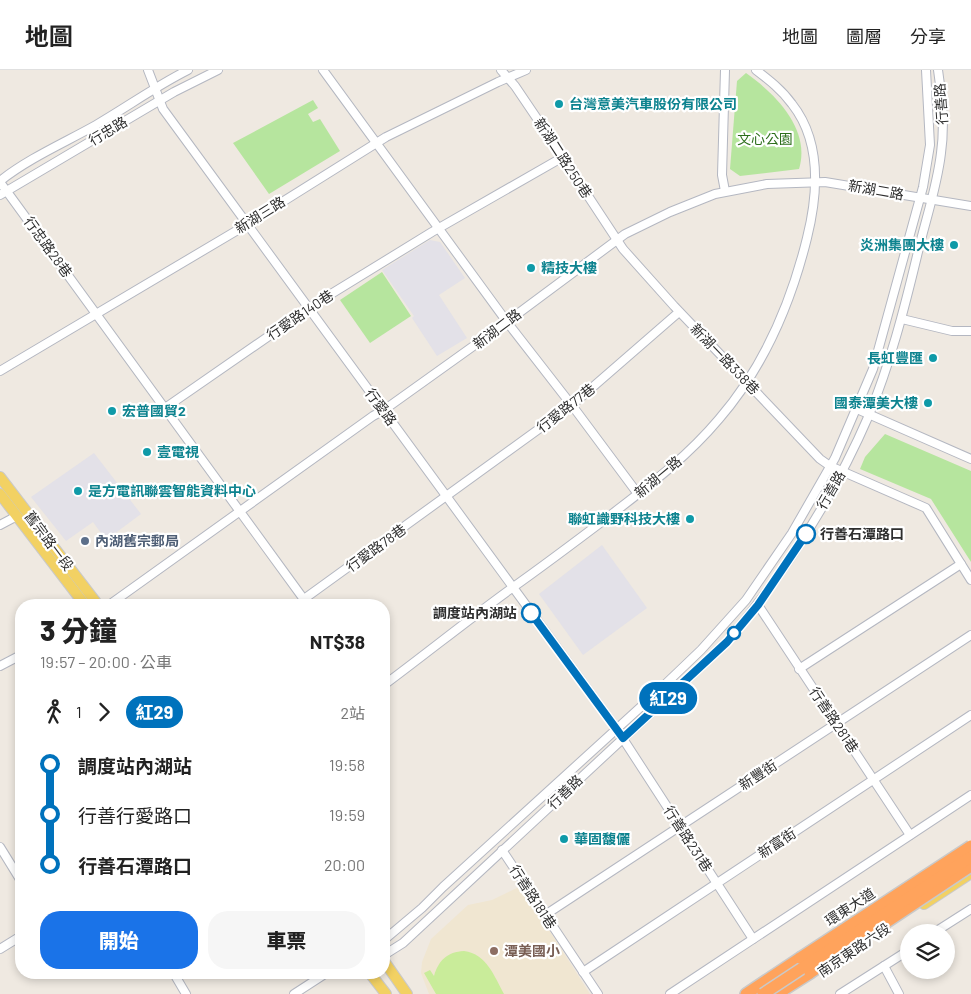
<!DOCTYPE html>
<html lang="zh-TW">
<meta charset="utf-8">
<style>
body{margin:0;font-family:Barlow,"Noto Sans TC",sans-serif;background:#f6f6f6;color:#222;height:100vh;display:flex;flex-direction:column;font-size:19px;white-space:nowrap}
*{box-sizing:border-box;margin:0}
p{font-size:16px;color:#767676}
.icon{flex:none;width:28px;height:28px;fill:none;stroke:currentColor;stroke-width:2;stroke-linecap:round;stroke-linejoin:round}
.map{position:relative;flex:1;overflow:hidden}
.side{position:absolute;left:15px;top:529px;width:375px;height:380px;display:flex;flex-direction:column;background:#fff;border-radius:20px;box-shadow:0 2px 8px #0003}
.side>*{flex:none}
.badge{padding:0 10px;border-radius:16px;font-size:18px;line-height:32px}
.fabs{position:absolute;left:900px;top:854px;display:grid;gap:10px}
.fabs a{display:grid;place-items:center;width:55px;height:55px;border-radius:50%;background:#fff;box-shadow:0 2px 8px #0003;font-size:25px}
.map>.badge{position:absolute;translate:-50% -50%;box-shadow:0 0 0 2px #fff}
.legs{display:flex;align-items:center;gap:8px;height:55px;padding:0 25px;font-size:16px}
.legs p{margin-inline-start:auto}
.summary{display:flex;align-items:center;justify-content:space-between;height:85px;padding:0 25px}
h1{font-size:28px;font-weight:800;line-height:38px}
.primary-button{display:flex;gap:10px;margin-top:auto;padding:10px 25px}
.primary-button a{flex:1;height:58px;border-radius:20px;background:#1a73e8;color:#fff;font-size:20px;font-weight:800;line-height:58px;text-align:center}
.primary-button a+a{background:#f6f6f6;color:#222}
ul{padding:0 25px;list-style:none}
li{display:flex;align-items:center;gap:18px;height:50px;font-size:19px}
li i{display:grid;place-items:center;width:8px;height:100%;margin:0 6px;background:currentColor}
li i::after{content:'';width:12px;height:12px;margin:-6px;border:4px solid;border-radius:50%;background:#fff}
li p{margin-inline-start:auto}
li:first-child i{background:linear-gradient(#0000 50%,currentColor 0)}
li:last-child i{background:linear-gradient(currentColor 50%,#0000 0)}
header{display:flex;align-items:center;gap:30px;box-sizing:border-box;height:70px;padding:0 25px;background:#fff;border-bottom:1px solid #e0e0e0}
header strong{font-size:24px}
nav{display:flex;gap:28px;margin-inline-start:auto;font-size:18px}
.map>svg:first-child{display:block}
.industrial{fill:#e3e1e8}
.education{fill:#f0e6d1}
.green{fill:#b6e59e}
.pitch{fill:#c9ec9a}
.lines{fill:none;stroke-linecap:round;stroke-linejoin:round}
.minor-casing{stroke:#b4b7c1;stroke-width:10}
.major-casing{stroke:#c9c9c9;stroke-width:12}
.highway-casing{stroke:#c9c9c9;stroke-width:14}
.minor{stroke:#fff;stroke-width:8}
.major{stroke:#f2d163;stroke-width:10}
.highway{stroke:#ffa35c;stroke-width:11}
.highway-bridge-casing{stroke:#c9c9c9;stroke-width:14;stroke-linecap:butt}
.highway-bridge{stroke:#ffa35c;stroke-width:11}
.line-1-casing{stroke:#fff;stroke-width:11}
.line-1{stroke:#0072bc;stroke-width:8}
.culture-dot{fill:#0f9aa8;stroke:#fff;stroke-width:2}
.stop-1-dot{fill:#fff;stroke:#0072bc;stroke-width:2.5}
.service-dot{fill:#5c6f8a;stroke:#fff;stroke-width:2}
.education-dot{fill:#8d6e63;stroke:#fff;stroke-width:2}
.labels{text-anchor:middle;stroke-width:4.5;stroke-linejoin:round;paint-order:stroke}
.culture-label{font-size:14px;font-weight:bold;fill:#0d838f;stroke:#fff;text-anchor:start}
.street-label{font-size:14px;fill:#2e2e2e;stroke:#fff}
.park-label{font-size:14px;fill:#2c6e1b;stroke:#fff}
.stop-label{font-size:14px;font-weight:bold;fill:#2e2e2e;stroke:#fff;text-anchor:start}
.service-label{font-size:14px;font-weight:bold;fill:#4e5e75;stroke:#fff;text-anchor:start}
.education-label{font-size:14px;font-weight:bold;fill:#785e54;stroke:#fff;text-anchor:start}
</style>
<header>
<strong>地圖</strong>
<nav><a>地圖</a><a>圖層</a><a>分享</a></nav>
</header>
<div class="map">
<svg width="971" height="924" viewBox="0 0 971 924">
<rect width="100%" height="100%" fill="#efe9e1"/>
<g class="industrial">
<path d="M430,170L440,172L465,208L439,225L467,268L437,286L412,248L414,246L382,200Z"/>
<path d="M94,383L141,444L106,470L93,452L66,471L31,427Z"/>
<path d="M602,475L647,538L583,585L539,524Z"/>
</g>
<path class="education" d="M521,816L590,924H429L421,903L422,892L431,869L468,835L492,830Z"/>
<g class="green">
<path d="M746,3C776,24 811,60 799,99L740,106L730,99L737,11Z"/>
<path d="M313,30L318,38L308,44L313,52L320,49L340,81L269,124L233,73Z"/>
<path d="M382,202L411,246L370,273L340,230Z"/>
<path d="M885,364L971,401V492L931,429L860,399L865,387Z"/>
</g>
<path class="pitch" d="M464,881C487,884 494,906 504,924H436L424,903L430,900L434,906C439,890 447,882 464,881Z"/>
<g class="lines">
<g class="minor-casing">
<g id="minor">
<path d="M148,0L163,39L616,658L753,869"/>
<path d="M323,0L507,252L577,342L638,424"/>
<path d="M501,0L515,16L538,50L623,179L674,236L820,389L830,396L926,438L971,510"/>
<path d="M0,111C29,88 64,73 96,55C127,37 156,16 188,0"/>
<path d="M0,112L308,535"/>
<path d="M725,121L722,105L725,0"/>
<path d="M0,125L174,22L218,0"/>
<path d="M902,249L952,261H971"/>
<path d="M0,301L236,161L386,67L498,12L526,0"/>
<path d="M165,338L318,232L432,162L563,87"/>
<path d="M857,339L971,389"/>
<path d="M0,455L17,446"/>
<path d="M304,529L572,335L679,242"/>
<path d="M109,535L373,346L384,340L500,257L625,164L670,142L715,124L767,114L825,112L971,136"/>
<path d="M758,535L910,765"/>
<path d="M0,596L21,585"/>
<path d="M799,599L961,494"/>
<path d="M384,615C427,583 469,549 512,518C546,494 579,469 612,444C651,414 687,387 719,349C763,298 791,233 807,168C818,124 822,72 792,34C782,20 769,10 756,0"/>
<path d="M0,777L21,811"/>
<path d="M502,780L598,924"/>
<path d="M545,845L971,565"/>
<path d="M935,862L971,839"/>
<path d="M384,870L422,838L443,817L655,624L701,580L746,530L792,463L835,388L873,299L923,117L930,75L926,0"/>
<path d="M0,879L21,866"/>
<path d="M384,885L403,873L727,572C784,504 834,426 869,345C890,294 904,240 917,186C925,151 937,118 941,83C945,55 942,28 938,0"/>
<path d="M884,896L899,924"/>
<path d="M173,902L186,924"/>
<path d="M583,902L971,645"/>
<path d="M294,924L328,902"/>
<path d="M670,924L971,725"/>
<path d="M840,924L909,880"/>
</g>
</g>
<g class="major-casing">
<g id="major">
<path d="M0,407L98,535"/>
<path d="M0,424L85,535"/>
<path d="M924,834L971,803"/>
<path d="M384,891L407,924"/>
<path d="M369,902L386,924"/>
</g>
</g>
<g class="highway-casing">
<g id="highway">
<path d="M746,924L800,888"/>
<path d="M777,924L810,903"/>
</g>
</g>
<use href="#minor" class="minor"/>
<use href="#major" class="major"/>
<use href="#highway" class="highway"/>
<g class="highway-bridge-casing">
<g id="highway-bridge">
<path d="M800,888L971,776"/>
<path d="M810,903L971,796"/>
<path d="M763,924L969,788"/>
</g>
</g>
<use href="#highway-bridge" class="highway-bridge"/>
</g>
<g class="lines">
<g class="line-1-casing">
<path id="line-1" d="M531,543L623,668L727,572L758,535L806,464"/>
</g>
<use href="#line-1" class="line-1"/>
</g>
<g class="culture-dot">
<circle cx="559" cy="34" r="5"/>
<circle cx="954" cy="175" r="5"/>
<circle cx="531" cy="198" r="5"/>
<circle cx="933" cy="288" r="5"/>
<circle cx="928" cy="333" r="5"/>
<circle cx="112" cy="341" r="5"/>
<circle cx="147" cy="382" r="5"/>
<circle cx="78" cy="421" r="5"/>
<circle cx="690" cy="449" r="5"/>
<circle cx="564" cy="769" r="5"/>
</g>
<g class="stop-1-dot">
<circle cx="806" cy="464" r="9"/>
<circle cx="531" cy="543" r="9"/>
<circle cx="734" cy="563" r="6"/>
</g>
<circle class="service-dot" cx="85" cy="471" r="5"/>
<circle class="education-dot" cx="494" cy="881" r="5"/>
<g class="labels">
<g class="culture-label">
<text x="569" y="39">台灣意美汽車股份有限公司</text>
<text x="944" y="180" text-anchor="end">炎洲集團大樓</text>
<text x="541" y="203">精技大樓</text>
<text x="923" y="293" text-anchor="end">長虹豐匯</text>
<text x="918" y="338" text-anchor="end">國泰潭美大樓</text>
<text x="122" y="346">宏普國貿2</text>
<text x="157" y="387">壹電視</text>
<text x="88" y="426">是方電訊聯雲智能資料中心</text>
<text x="680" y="454" text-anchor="end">聯虹識野科技大樓</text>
<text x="574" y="774">華固馥儷</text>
</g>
<g class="street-label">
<text transform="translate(941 34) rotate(-94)" y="5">行善路</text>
<text transform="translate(108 61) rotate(-31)" y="5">行忠路</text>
<text transform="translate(563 88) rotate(57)" y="5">新湖二路250巷</text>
<text transform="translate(876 120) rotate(10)" y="5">新湖二路</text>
<text transform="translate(260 145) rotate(-32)" y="5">新湖三路</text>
<text transform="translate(48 177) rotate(54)" y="5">行忠路28巷</text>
<text transform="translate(300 245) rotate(-34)" y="5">行愛路140巷</text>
<text transform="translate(497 259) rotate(-37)" y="5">新湖二路</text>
<text transform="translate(725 289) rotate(46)" y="5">新湖一路338巷</text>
<text transform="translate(381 337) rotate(54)" y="5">行愛路</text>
<text transform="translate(566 338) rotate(-38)" y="5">行愛路77巷</text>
<text transform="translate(658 407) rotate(-40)" y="5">新湖一路</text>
<text transform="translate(831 420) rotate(-60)" y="5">行善路</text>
<text transform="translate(49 471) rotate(53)" y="5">舊宗路一段</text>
<text transform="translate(376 478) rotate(-36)" y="5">行愛路78巷</text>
<text transform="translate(834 650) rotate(56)" y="5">行善路281巷</text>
<text transform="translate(758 705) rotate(-33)" y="5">新豐街</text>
<text transform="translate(565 722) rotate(-44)" y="5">行善路</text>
<text transform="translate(688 769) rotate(57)" y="5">行善路231巷</text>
<text transform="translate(777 773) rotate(-33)" y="5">新富街</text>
<text transform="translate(533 827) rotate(57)" y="5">行善路181巷</text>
<text transform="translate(850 837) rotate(-33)" y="5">環東大道</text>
<text transform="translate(854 880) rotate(-34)" y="5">南京東路六段</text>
</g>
<g class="park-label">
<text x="765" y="74">文心公園</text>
</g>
<g class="stop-label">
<text x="820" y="469">行善石潭路口</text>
<text x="517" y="548" text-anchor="end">調度站內湖站</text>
</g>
<g class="service-label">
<text x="95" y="476">內湖舊宗郵局</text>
</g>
<g class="education-label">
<text x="504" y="886">潭美國小</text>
</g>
</g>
</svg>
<div class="fabs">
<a><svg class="icon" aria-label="layers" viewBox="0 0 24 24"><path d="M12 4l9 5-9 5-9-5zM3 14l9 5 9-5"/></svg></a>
</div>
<b class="badge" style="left:668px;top:628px;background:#0072bc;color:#fff">紅29</b>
<section class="side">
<div class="summary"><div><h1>3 分鐘</h1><p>19:57 – 20:00 · 公車</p></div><b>NT$38</b></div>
<div class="legs"><svg class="icon" aria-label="walk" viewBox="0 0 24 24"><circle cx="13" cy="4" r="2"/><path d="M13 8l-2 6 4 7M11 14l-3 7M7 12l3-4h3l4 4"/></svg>1<svg class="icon" aria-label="forward" viewBox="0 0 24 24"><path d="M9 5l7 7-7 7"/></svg><b class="badge" style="background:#0072bc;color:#fff">紅29</b><p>2站</p></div>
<ul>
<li><i style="color:#0072bc"></i><b>調度站內湖站</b><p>19:58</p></li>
<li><i style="color:#0072bc"></i><span>行善行愛路口</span><p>19:59</p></li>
<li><i style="color:#0072bc"></i><b>行善石潭路口</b><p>20:00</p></li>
</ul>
<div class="primary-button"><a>開始</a><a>車票</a></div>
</section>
</div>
